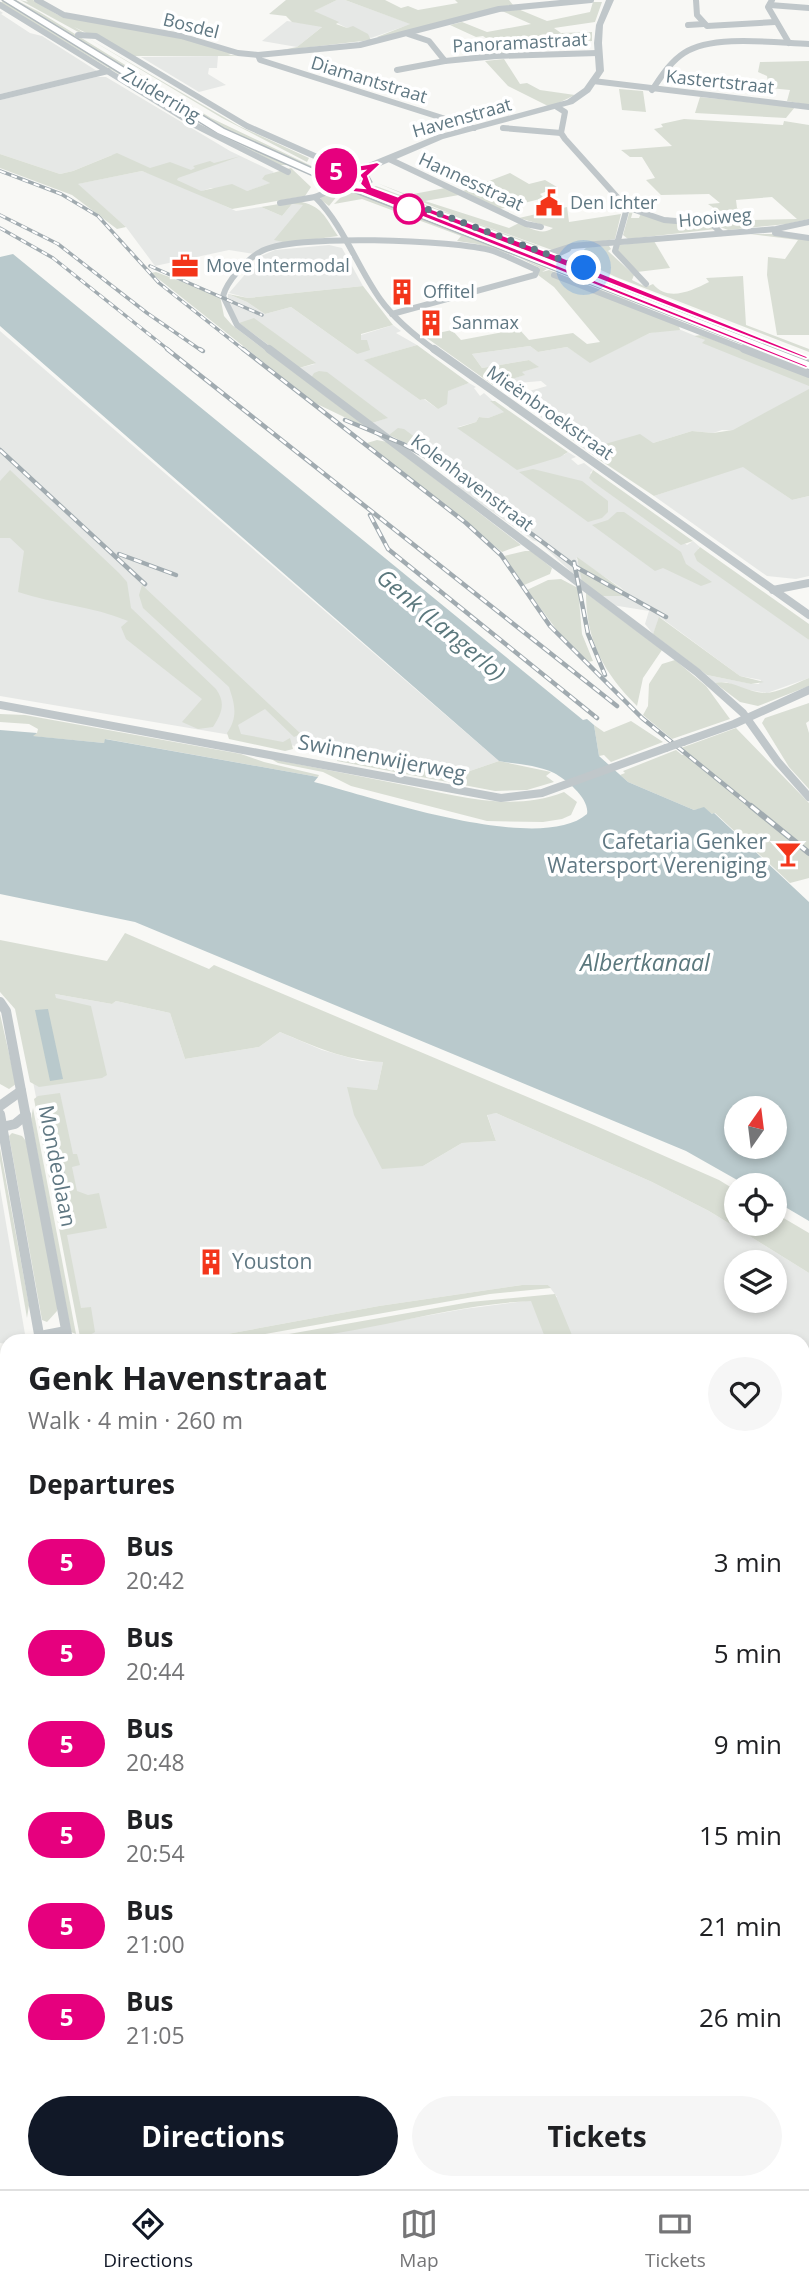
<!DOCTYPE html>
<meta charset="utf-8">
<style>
body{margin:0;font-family:"Open Sans",sans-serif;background:#f6f6f6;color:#202124;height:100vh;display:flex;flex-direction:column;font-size:26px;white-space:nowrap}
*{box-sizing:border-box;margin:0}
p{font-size:23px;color:#757577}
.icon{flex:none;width:38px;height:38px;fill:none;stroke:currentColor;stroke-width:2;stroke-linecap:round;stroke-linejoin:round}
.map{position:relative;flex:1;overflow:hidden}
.drawer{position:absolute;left:0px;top:1334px;width:810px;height:856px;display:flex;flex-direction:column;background:#fff;border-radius:21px 21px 0 0;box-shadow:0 4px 10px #0003}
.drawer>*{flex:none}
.badge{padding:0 14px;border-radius:23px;font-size:24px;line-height:46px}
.needle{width:46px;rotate:14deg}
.controls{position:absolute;left:724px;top:1096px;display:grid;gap:14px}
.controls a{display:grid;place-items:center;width:63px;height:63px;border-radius:50%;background:#fff;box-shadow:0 4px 10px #0003;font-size:35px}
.you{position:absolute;width:35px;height:35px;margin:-18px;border:5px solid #fff;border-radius:50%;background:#1a73e8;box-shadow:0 0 0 10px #1a73e833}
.map>.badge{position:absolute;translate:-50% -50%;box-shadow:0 0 0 4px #fff}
h2{padding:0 28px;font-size:26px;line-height:63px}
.round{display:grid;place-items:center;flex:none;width:74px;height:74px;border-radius:37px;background:#f6f6f6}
.headline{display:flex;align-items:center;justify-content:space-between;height:119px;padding:0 28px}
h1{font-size:33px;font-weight:700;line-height:52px}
.action{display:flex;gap:14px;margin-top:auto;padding:14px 28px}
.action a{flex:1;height:80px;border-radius:42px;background:#111827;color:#fff;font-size:28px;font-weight:700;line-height:80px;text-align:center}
.action a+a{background:#f6f6f6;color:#202124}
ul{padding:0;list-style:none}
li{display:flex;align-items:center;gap:21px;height:91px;padding:0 28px}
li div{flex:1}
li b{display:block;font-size:26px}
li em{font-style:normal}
li .badge{min-width:77px;font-weight:700;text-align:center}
.dock{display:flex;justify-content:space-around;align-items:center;height:98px;border-top:2px solid #e0e0e0;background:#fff;font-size:19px;color:#757577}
.dock a{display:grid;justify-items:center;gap:4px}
.dock .active{color:#111827}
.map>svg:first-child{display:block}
.built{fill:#e6e8e6;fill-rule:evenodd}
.green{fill:#d9ded4;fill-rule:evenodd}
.water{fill:#b9c9cc;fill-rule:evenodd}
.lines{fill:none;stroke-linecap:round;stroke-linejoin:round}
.secondary-casing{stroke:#b3bbbf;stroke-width:3}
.minor-far3{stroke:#c0c7ca;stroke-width:6}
.minor-far2{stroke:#c0c7ca;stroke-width:8}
.minor-far1{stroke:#c0c7ca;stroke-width:10}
.minor{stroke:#c0c7ca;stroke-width:14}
.tertiary{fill:#c0c7ca;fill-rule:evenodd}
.secondary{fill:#fff;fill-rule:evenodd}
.rail-far2-casing{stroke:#a1abb0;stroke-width:3.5}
.rail-far1-casing{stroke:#a1abb0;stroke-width:4.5}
.rail-casing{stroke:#a1abb0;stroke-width:6}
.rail-far2{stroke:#fff;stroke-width:2;stroke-dasharray:6;stroke-linecap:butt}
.rail-far1{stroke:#fff;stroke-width:2.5;stroke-dasharray:8;stroke-linecap:butt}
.rail{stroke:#fff;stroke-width:3.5;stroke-dasharray:10;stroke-linecap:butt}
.minor-bridge{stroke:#c0c7ca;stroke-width:8}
.line{fill:#e6007e;stroke:#fff;stroke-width:2;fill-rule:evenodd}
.walk{stroke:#607883;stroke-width:7;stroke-dasharray:0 12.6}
.stop-dot{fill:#fff;stroke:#e6007e;stroke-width:3.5}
.labels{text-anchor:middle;stroke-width:7;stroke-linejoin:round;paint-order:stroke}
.far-street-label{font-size:18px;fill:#607883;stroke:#fff}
.far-poi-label{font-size:18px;fill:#607883;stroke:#fff;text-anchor:start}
.street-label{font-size:21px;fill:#607883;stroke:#fff}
.poi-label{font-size:21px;fill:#607883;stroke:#fff;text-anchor:end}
.water-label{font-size:23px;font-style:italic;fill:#5b787d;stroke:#fff}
</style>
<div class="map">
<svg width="809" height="2189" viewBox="0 0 809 2189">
<rect width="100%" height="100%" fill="#f8f8f5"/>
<g class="built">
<path d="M337,0H345L411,24L371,38L353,27L347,28L313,11Z"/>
<path d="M0,11L3,13L1,14L30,33L42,36L97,71L0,94Z"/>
<path d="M287,21L323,26L297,47L262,41Z"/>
<path d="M218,56L217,68H209L208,74L226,85L199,92L141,57Z"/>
<path d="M96,77H106L230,151L274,172L263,179L271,183L247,191L211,188L196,193L236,211L261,207L282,216L292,204L304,205L288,243L254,254L229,250L155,266L126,227L77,184L142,171L156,176L112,155L73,171L60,174L0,154V100Z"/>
<path d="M329,245L342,248L363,286L248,298L229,293L261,256L275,250Z"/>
<path d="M228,294L247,302L265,314L291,307L357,354L361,335L393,325L401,331L396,333L417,345L365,360L420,400L424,399L438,409L447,391L469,383L476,387L474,388L480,396L484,393L505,412L488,418L479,417L476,422L458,427L564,455L568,452L576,457L571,459L578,465L584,463L593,470L590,473L687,545L693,541L700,547L698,549L809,640V678L767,693L743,689L726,682L715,683L707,675L752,684H759L761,680L740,676L660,617L653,634L645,624L649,611L612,605L601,596H630L620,587L576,558L581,568L582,582L539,542L528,539L533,540L455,486L473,481L400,429L389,435L372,423L387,418L311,378L299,368L315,364L239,323L228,305Z"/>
<path d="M676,328L809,382V397L749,431L722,430L713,433L692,431L653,443L606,445L615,452L597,458L512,396L547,386L541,381L493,385L524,375L521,372L538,367L529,360L482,368L472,354L530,346L538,352L567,347L590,362L650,333Z"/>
<path d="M0,331L499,761L461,774L0,696Z"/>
<path d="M743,466L792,500L809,496V576L796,579L767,576L654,496Z"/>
<path d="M55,994L112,1004L116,1001L170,1013L185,1059L259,1047L280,1032L322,1050L361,1061L383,1062L377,1090L348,1088L423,1166L462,1143L496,1141L487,1114L496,1113L652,1182L709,1211L809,1273V2189H0V1574L7,1573V2182H803V1340H292L464,1309L557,1297L548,1285H521L379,1306L195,1340H83L17,999ZM737,1262H775V1300H737Z"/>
<path d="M0,1188L26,1340H7V1344L0,1343Z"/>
<path d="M7,1392V1564L0,1565V1393Z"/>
</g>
<g class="green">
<path d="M5,0L207,125L296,165H279L202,124L0,3Z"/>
<path d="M10,0H16L41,13L211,118L320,170L286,160L227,131Z"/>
<path d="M20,0L28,2L26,0H33L58,15L170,35L234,53L228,55L251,56H133L74,27L86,34L80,33Z"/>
<path d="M286,0H337L314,11L339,22L336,24L347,28L353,26L368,34L371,40L277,51L297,47L322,27L292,22L286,16L269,14Z"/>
<path d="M345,0H385L401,8L408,6L418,10L458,3L455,0H509L513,5L385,39L377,37L410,24Z"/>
<path d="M593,2H602L595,22L554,28L561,33L592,32V41L505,46L510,54L494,55L482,42L490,41L483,36L476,37L450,25L462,22L487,32L531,24L502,11L518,9L547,21L590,12Z"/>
<path d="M86,37L239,126L309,158L307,162L222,118Z"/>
<path d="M504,59L520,84L527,83L540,90L575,95L550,107L508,86L485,61Z"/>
<path d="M809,61V105L787,101L790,90L769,88L767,76L758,72L760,62Z"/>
<path d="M619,89L643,91L646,112L622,110Z"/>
<path d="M700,97L795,107L786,118L695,113Z"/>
<path d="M684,119L783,125L784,121L809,125V219L787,224L728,230L702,220H725L724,215L708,204L720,203L709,194L661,195L646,180L655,178L642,157H630L621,150L672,146L654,129L663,127L661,124ZM772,197L797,219L749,220L737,208L736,200Z"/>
<path d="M117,153L150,168L170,162L191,170L195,168L193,166L210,161L214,163L241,156L178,178L177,180L201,191L232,184L247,191L270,183L262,179L265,175L291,168L311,187L305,196L232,209L142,171L78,184L126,227L117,229L72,195L0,168V154L60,174L73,171Z"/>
<path d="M510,173L529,184L545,180L557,187L540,194L544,198L500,209L463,191Z"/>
<path d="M377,183L408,195L445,188L459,195L425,201L509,228L519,223C530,228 542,236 553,228L519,218L567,207L569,222L621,214L615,239L552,250L465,219L539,246L535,248L372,188L376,186L456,216Z"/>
<path d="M354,190L522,254L518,255L394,208L516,256L477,244L457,241L461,236L362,199L334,204L346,192L338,195L329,206L321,200L320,197L331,192Z"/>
<path d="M297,201C323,206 324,216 338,236L288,243L274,240L303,205L292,204L282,216L261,207Z"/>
<path d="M630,210L633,211L631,218H639L641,213L709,225L716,229L628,239L623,235Z"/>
<path d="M750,234H772L809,240V335H777L767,275L768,257L785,259L798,240Z"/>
<path d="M654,241L670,268L637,272L617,251L619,245Z"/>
<path d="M609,246L611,249L608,251L634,275L632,280L646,287L653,284C668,302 691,291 709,282L706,278L743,276L746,325L809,349V352L616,277L575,258L587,247Z"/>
<path d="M518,257L547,269L542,272L549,270L632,302L679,326L680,330L650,333L590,363L567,347L538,352L530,346L472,354L482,368L529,360L539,367L522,372L525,375L493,385L424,336L452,330L461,340L519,329L529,340L573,333L587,344L600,342L554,287L538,275L540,268Z"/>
<path d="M564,262L809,359V363L557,266Z"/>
<path d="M156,272L220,296L224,316L232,325L369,429L315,403L151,273Z"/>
<path d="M363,286L393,325L361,334V340H367L370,350L357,354L291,307L265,314L247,302L228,294L248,298Z"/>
<path d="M254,318L316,363L299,368L239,323Z"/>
<path d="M701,335L809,377V386L702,343L705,340L694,336Z"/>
<path d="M417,345L469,383L448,391L447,404L438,409L425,399L420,400L364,360Z"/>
<path d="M319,371L327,372L388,418L372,423L311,378L314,373Z"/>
<path d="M809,389V496L792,500L743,467L654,496L597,458L615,452L605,444L640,434L653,443L692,431L713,433L733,430Z"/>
<path d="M490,401H495L568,452L560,457L517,470L457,428L476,422L479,417L488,418L504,412Z"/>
<path d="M398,428L404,429L474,481L466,483L422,451L389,435Z"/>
<path d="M377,440L387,442L521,545L502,552L367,443Z"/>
<path d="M533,469L582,481L608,501V512L602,518L588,522L519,472Z"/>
<path d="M10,470L119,573L127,582L131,608L216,689C226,703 222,713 213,727L198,729L182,722L202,699L126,639L121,627L128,621C92,606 54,604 18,592L24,551L10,538H0V481Z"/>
<path d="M593,470L693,541L681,545L593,482L589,478Z"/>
<path d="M617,512H624L681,552L686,564L712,582L701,586L663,568L655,571L592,525L608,520Z"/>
<path d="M700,547L809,624V640L697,561L694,554Z"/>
<path d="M525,551H531L552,568L550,574L524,585L504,556Z"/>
<path d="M577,557L631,596H601L582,582Z"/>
<path d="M561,579L578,588L582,634L593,661L587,662L559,633L527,590L548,580Z"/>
<path d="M142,585L301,734L294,737L265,709L238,725L241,734L283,742L290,738L293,749L285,751L229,739L227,733C238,717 235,705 229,687L143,608L139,595Z"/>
<path d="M586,593L662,650L643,678L637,706C604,673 586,641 586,593Z"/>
<path d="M659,617L740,676L764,682L751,684L707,675L653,634Z"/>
<path d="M675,660L706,686L730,719L672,739L643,715L648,706L649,684L662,664Z"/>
<path d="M809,678V686L758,706L740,702L715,683C732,679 747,693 765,693C778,693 796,683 809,678Z"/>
<path d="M809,703V721L806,723L809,733V789L789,767L762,723L765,718Z"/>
<path d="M0,714L25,715L241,754L264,762L319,775L318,777L106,739L104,743L31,736L37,733L38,729L29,724L0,722Z"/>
<path d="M631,721L663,742L611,762L604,755L599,756L594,725L604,732Z"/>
<path d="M736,728L809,803V878L790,883L715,813L712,814L704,808L694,810L628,782L620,775L625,773L623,771L676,750L682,755L687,754L681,748Z"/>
<path d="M340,754L461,774L499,761L551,772L546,776L554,782L527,790L495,791L337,761Z"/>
<path d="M271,759C314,767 357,776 399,784C454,795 511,813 564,792L577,802L571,815L562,819L543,822L487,821L351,786L323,772L278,763Z"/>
<path d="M125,933L209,969L214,965L594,1125L719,1180L737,1191V1223H775V1213L809,1233V1273L709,1211L652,1182L496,1113L487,1115L496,1141L462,1143L423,1166L382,1169L354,1115L347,1087L377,1090L383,1062C346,1061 314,1046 280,1032L259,1047L185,1059L170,1013L116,1001L112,1004L55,994L56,998L91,1006L107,1075L102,1078L39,1087L30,1082L15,1009L0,992V940L107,961Z"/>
<path d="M0,1014L16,1084L9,1089L0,1084Z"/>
<path d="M60,1093L73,1154H77L80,1165L72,1167L77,1191L88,1195L99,1193L107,1228L67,1235L81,1308L91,1307L95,1332L85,1338L80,1337L34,1099L38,1096Z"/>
<path d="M33,1108L76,1334L71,1332L31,1119Z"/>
<path d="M12,1133L22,1136L26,1141L57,1302V1311L47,1322L42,1320L9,1136Z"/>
<path d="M0,1148L29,1305L27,1318L0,1161Z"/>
<path d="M522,1285H548L551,1288L490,1294L231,1340H195L379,1306Z"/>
<path d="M555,1294L574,1340H546L531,1301C438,1305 348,1341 255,1340L470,1302Z"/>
<path d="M249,2182H459L432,2189H250Z"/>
<path d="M592,2182H716L688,2189H564Z"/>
</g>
<g class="water">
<path d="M13,254L583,720L587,719L594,725L599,756L628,782L694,810L704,807L712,814L714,813L809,902V1221L775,1201V1185H746L686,1151L135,922L0,894V730L37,733L33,736L104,743L105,739L318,777L314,782C372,797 540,855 587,814C590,799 567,780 554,773C539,765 515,764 499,761L0,326V257ZM737,1108H775V1146H737Z"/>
<path d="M48,1009L63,1079L50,1081L35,1010Z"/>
<path d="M56,1134L65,1175L52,1177L44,1136Z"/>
</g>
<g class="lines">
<g class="secondary-casing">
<path id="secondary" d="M3,0H13L224,129L322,173L347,168L366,173L371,182L362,188L809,362V369L353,191C339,194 326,192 316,182L317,177L218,133ZM347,174L359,177L361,181L342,187L324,180L330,176Z"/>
</g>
<g class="minor-far3">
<path d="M37,0L64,15L181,36L238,53L258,55L360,45L499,9L591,0"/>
<path d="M696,0L697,15L707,26L775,22"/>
<path d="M772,0L768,7L789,43"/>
<path d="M0,5L195,125L288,172"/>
<path d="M770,5L809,8"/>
<path d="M688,25L704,24"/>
<path d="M408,34L429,41L445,61L496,56L598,53"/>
<path d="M78,35L96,36L247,126L326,161"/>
<path d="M258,55L260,60L474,128"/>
<path d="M397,70L445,61"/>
<path d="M593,81L809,107"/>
<path d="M652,90C661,77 670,62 684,53C713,34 776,43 809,44"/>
<path d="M0,97L108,71"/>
<path d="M557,107L565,112L561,133L565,139L627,208L615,251L646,284"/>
<path d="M503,128L561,133"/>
<path d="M389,159L526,224L541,227"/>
<path d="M315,197C344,226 356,265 380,299C395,320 415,336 436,351"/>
<path d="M280,203L315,197L334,189"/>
<path d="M635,210L664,220L712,224L721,233"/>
<path d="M775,233L809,238"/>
<path d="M535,258L572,246L776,229L809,222"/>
<path d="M543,261L568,249"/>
<path d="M554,275L749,351"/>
<path d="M271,351L237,325L223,296C227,281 246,260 260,252C290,233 457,240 493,251C508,256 522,264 537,270L535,275L392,314"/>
</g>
<g class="minor-far2">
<path d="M269,349L697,672L743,713L778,762L809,797"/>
<path d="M434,349L809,615"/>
<path d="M744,349L809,374"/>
<path d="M773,590L809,583"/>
<path d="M0,705L501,798L542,793L666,748"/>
<path d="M683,742L734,724L809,690"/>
</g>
<g class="minor-far1">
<path d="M0,1002L6,1011L68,1340"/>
<path d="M0,1106L21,1091"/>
<path d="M0,1114L40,1340"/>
<path d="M2,1127L15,1124L26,1115"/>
<path d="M40,1336L66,1331"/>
</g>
<g class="minor">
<path d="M803,1734L809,1747"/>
<path d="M803,2107L809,2105"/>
<path d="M803,2179L809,2177"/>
<path d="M216,2182L217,2189"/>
<path d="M469,2189L497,2182"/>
<path d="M762,2189L789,2182"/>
</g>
<path class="tertiary" d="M606,0H614L603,25L602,43L604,71L590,92L573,104L443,139L380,166L353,173L349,171L437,135L567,100L584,88L596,71L594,43L596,25Z"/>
<use href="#secondary" class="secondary"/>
<g class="rail-far2-casing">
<g id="rail-far2">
<path d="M0,171L61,194L98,216L159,283L245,351"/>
<path d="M0,215L58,244L147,313L202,351"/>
<path d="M0,228L53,258L170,351"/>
<path d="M150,266L262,315"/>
</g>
</g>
<g class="rail-far1-casing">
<g id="rail-far1">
<path d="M167,349L617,706"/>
<path d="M200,349L203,351"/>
<path d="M243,349L466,523L501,555L550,626L642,718L753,808"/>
<path d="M345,420L403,444L434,461L576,567L666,617"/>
<path d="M0,450L145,584"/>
<path d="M370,515L388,549L597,718"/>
<path d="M119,554L176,575"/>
<path d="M574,562L588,634L605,675"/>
</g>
</g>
<g class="rail-casing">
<path id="rail" d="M751,806L809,853"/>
</g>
<use href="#rail-far2" class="rail-far2"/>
<use href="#rail-far1" class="rail-far1"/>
<use href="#rail" class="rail"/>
<path class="minor-bridge" d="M666,748L683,742"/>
</g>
<path class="line" d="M377,162L381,164L368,176L372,187L559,256L809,357L806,359L427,213L809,366L806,368L362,193L327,189L316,183L317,176C332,167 358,167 377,162ZM364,171L359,175L362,179L360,184L364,188L329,185L324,182L331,175Z"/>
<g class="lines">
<path class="walk" d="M409,209L403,200L584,268"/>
</g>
<defs>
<g id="civic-bare" transform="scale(2.1)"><path d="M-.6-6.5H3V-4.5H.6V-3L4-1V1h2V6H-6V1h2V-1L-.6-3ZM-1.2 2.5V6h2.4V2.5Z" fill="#f3351a" stroke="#fff" stroke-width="2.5" paint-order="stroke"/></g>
<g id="office-bare" transform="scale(2.1)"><path d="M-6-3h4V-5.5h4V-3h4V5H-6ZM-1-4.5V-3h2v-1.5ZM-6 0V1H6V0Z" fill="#f3351a" stroke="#fff" stroke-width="2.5" paint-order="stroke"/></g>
<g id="building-bare" transform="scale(2.1)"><path d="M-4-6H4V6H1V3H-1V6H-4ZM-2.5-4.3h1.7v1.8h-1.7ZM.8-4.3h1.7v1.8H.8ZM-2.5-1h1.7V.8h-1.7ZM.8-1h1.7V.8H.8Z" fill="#f3351a" stroke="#fff" stroke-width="2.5" paint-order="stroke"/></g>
<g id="bar-bare" transform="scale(2.1)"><path d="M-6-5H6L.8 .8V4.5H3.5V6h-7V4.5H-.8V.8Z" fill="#f3351a" stroke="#fff" stroke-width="2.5" paint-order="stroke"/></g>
</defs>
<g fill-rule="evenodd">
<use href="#civic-bare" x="549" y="203"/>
<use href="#office-bare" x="185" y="266"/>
<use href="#building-bare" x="402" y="292"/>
<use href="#building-bare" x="431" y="323"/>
<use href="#bar-bare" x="788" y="854"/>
<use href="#building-bare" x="211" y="1262"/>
</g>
<circle class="stop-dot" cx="409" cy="209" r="14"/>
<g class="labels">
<g class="far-street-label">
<text transform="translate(191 26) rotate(14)" y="6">Bosdel</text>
<text transform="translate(520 43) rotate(-3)" y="6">Panoramastraat</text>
<text transform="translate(369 80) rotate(17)" y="6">Diamantstraat</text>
<text transform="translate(720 82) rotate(6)" y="6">Kastertstraat</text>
<text transform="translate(161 95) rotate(31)" y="6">Zuiderring</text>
<text transform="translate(462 118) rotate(-16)" y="6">Havenstraat</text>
<text transform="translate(471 182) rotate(25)" y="6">Hannesstraat</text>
<text transform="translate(715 218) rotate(-5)" y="6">Hooiweg</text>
<text transform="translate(550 413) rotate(35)" y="6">Mieënbroekstraat</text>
<text transform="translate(472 483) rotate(37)" y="6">Kolenhavenstraat</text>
</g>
<g class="far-poi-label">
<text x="570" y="209">Den Ichter</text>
<text x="206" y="272">Move Intermodal</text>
<text x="423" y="298">Offitel</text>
<text x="452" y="329">Sanmax</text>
</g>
<g class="street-label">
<text transform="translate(382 758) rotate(11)" y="7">Swinnenwijerweg</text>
<text transform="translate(57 1166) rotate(79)" y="7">Mondeolaan</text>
</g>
<g class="poi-label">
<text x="767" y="849">Cafetaria Genker<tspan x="767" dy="24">Watersport Vereniging</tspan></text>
<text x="232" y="1269" text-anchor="start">Youston</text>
</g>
<g class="water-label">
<text transform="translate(441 625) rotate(40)" y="8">Genk (Langerlo)</text>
<text x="645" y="971">Albertkanaal</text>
</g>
</g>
</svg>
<div class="controls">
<a><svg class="needle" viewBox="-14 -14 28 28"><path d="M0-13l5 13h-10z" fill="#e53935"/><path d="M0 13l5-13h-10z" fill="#757577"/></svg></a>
<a><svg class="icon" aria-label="locate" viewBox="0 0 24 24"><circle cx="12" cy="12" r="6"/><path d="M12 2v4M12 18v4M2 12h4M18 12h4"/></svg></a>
<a><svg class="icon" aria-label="layers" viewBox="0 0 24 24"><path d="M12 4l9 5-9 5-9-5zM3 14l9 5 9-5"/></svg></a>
</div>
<div class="you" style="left:584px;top:268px"></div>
<b class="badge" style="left:336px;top:171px;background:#e6007e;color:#fff">5</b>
<section class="drawer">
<div class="headline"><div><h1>Genk Havenstraat</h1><p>Walk · 4 min · 260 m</p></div><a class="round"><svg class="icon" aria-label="heart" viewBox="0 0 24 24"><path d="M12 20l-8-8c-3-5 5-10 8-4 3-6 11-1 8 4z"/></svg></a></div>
<h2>Departures</h2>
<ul>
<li><span class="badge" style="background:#e6007e;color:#fff">5</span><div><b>Bus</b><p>20:42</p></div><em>3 min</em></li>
<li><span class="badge" style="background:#e6007e;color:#fff">5</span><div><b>Bus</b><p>20:44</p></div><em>5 min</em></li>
<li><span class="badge" style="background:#e6007e;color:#fff">5</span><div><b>Bus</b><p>20:48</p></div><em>9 min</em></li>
<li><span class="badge" style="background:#e6007e;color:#fff">5</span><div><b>Bus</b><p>20:54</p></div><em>15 min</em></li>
<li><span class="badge" style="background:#e6007e;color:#fff">5</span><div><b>Bus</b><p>21:00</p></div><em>21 min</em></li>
<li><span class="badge" style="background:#e6007e;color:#fff">5</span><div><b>Bus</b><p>21:05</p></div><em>26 min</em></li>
</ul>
<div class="action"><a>Directions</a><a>Tickets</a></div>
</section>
</div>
<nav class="dock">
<a class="active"><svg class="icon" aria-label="directions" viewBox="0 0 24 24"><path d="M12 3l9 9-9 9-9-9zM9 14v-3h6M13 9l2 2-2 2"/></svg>Directions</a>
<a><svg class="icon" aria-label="map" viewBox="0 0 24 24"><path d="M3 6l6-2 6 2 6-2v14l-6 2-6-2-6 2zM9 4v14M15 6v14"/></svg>Map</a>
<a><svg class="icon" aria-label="tickets" viewBox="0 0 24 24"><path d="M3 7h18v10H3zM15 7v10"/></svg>Tickets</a>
</nav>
